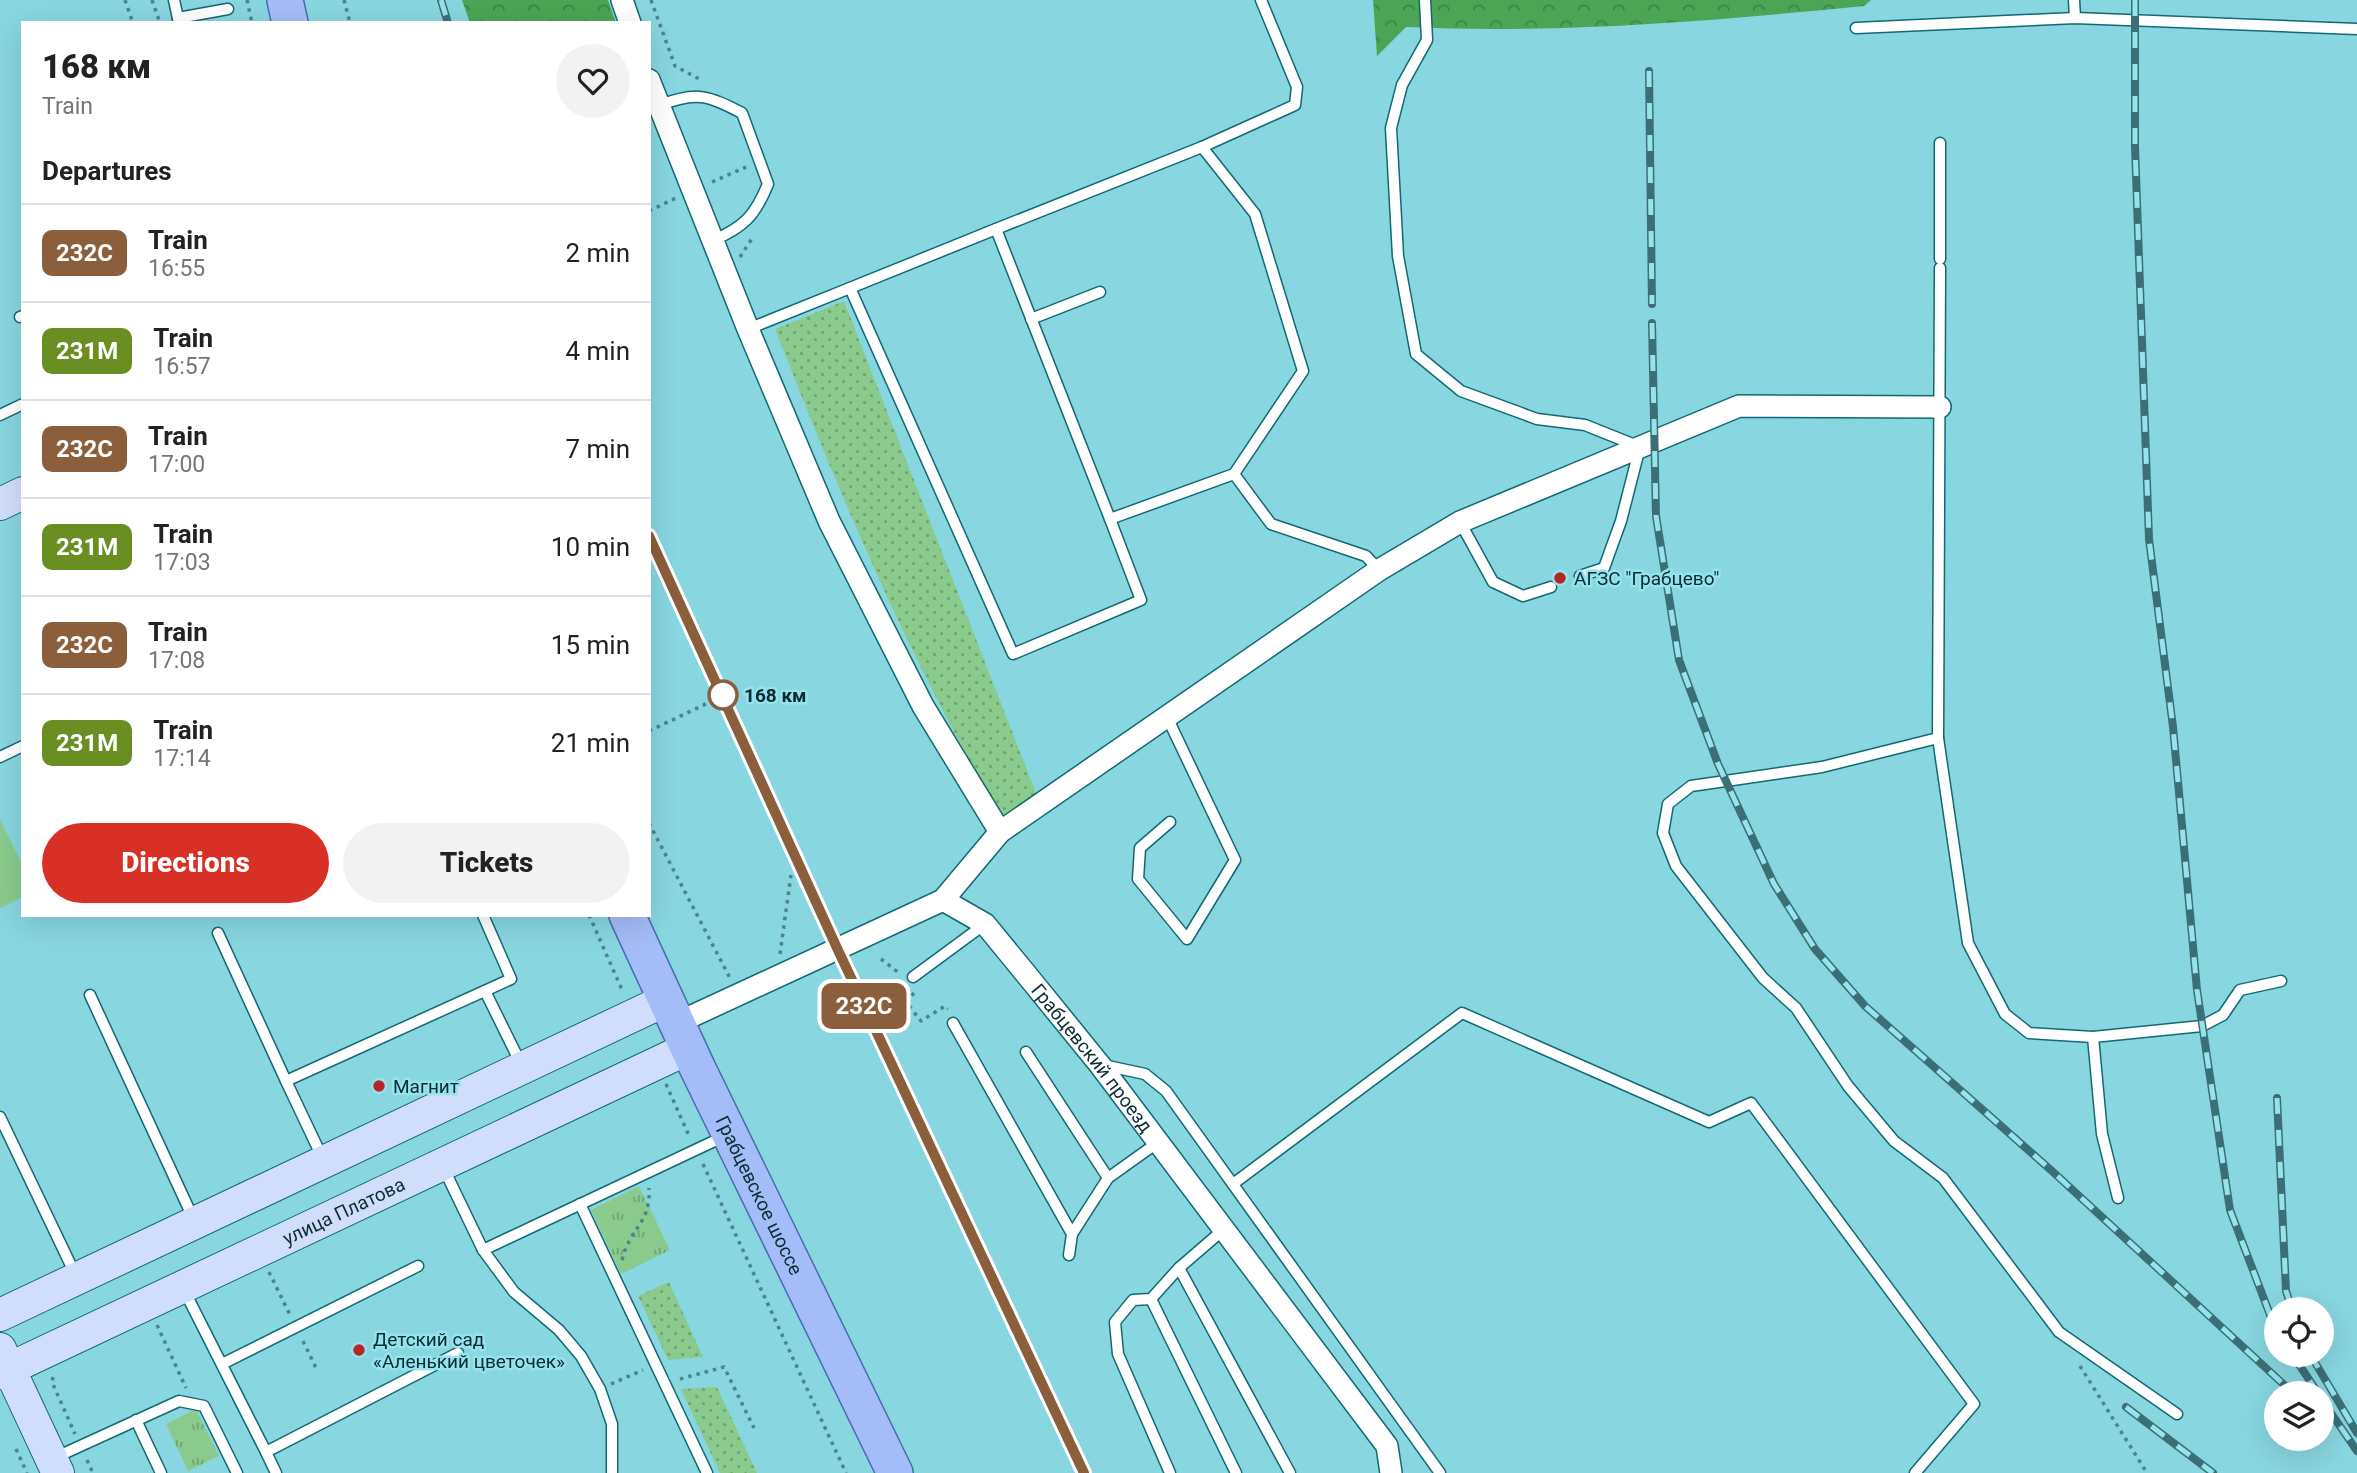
<!DOCTYPE html>
<meta charset="utf-8">
<style>
body{margin:0;font-family:Roboto,sans-serif;background:#f2f2f2;color:#222;height:100vh;display:flex;flex-direction:column;font-size:26px;white-space:nowrap}
*{box-sizing:border-box;margin:0}
p{font-size:23px;color:#767676}
.icon{flex:none;width:38px;height:38px;fill:none;stroke:currentColor;stroke-width:2;stroke-linecap:round;stroke-linejoin:round}
.map{position:relative;flex:1;overflow:hidden}
.details{position:absolute;left:21px;top:21px;width:630px;height:896px;display:flex;flex-direction:column;background:#fff;border-radius:0px;box-shadow:0 7px 28px #0002}
.details>*{flex:none}
.badge{padding:0 14px;border-radius:10px;font-size:24px;line-height:46px}
.controls{position:absolute;left:2264px;top:1297px;display:grid;gap:14px}
.controls a{display:grid;place-items:center;width:70px;height:70px;border-radius:50%;background:#fff;box-shadow:0 7px 28px #0002;font-size:35px}
.map>.badge{position:absolute;translate:-50% -50%;box-shadow:0 0 0 4px #fff}
h2{padding:0 21px;font-size:26px;line-height:63px}
.round{display:grid;place-items:center;flex:none;width:74px;height:74px;border-radius:37px;background:#f2f2f2}
.headline{display:flex;align-items:center;justify-content:space-between;height:119px;padding:0 21px}
h1{font-size:33px;font-weight:800;line-height:52px}
.action{display:flex;gap:14px;margin-top:auto;padding:14px 21px}
.action a{flex:1;height:80px;border-radius:42px;background:#d93025;color:#fff;font-size:28px;font-weight:800;line-height:80px;text-align:center}
.action a+a{background:#f2f2f2;color:#222}
ul{padding:0;list-style:none}
li{display:flex;align-items:center;gap:21px;height:98px;padding:0 21px;border-top:2px solid #e0e0e0}
li div{flex:1}
li b{display:block;font-size:26px}
li em{font-style:normal}
li .badge{min-width:77px;font-weight:700;text-align:center}
.map>svg:first-child{display:block}
.grass{fill:url(#grass-dots)}
.forest{fill:url(#forest-crowns)}
.park{fill:url(#park-tufts)}
.garden{fill:#8acb8d}
.lines{fill:none;stroke-linecap:round;stroke-linejoin:round}
.lane-casing{stroke:#106a73;stroke-width:13}
.street-casing{stroke:#106a73;stroke-width:24}
.secondary-casing{stroke:#106a73;stroke-width:34}
.primary-casing{stroke:#476dae;stroke-width:38}
.path{stroke:#4b848b;stroke-width:3.5;stroke-dasharray:3.5 5;stroke-linecap:butt}
.lane{stroke:#fff;stroke-width:10}
.street{stroke:#fff;stroke-width:21}
.secondary{stroke:#d1defb;stroke-width:32}
.primary{stroke:#a4bcf7;stroke-width:35}
.rail-casing{stroke:#3c6f75;stroke-width:8}
.rail{stroke:#95e3ed;stroke-width:5;stroke-dasharray:16;stroke-linecap:butt}
.line-casing{stroke:#fff;stroke-width:16}
.line{stroke:#8b5e3c;stroke-width:10}
.poi-dot{fill:#b62629;stroke:#95e3ed;stroke-width:2.5}
.stop-dot{fill:#fff;stroke:#8b5e3c;stroke-width:3.5}
.labels{text-anchor:middle;stroke-width:5;stroke-linejoin:round;paint-order:stroke}
.poi-label{font-size:19px;fill:#0b2d31;stroke:#95e3ed;text-anchor:start}
.stop-label{font-size:19px;font-weight:bold;fill:#0b2d31;stroke:#95e3ed;text-anchor:start}
.street-label{font-size:19px;fill:#0b2d31;stroke:#95e3ed}
</style>
<div class="map">
<svg width="2357" height="1473" viewBox="0 0 2357 1473">
<defs>
<pattern id="grass-dots" width="8" height="8" patternUnits="userSpaceOnUse" patternTransform="scale(1.75)"><rect width="8" height="8" fill="#8acb8d"/><path d="M2 2h.1M6 6h.1" fill="none" stroke="#6fa574" stroke-width="1.8" stroke-linecap="round"/></pattern>
<pattern id="forest-crowns" width="20" height="18" patternUnits="userSpaceOnUse" patternTransform="scale(1.75)"><rect width="20" height="18" fill="#4ba554"/><path d="M2 6a3 3 0 1 1 6 0M12 15a3 3 0 1 1 6 0" fill="none" stroke="#3d8746"/></pattern>
<pattern id="park-tufts" width="24" height="20" patternUnits="userSpaceOnUse" patternTransform="scale(1.75)"><rect width="24" height="20" fill="#8acb8d"/><path d="M3 7l-1-3M5 7V3M7 7l1-3M15 17l-1-3M17 17v-4M19 17l1-3" fill="none" stroke="#6fa574"/></pattern>
</defs>
<rect width="100%" height="100%" fill="#88d6e0"/>
<g class="grass">
<path d="M844,301L1038,798L1002,816C909,662 840,495 775,329Z"/>
<path d="M669,1282L703,1357L668,1360L638,1296Z"/>
<path d="M717,1387L757,1473H720L681,1389Z"/>
</g>
<g class="forest">
<path d="M462,0H608L616,23H470Z"/>
<path d="M1373,0H1871L1864,6C1711,21 1560,34 1406,27L1377,56Z"/>
</g>
<g class="park">
<path d="M639,1186L670,1250L621,1274L591,1210Z"/>
<path d="M196,1409L219,1456L188,1471L166,1424Z"/>
</g>
<path class="garden" d="M0,819L23,866V897L0,908Z"/>
<g class="lines">
<g class="lane-casing">
<g id="lane">
<path d="M174,0L179,23"/>
<path d="M1425,0L1427,40L1402,85L1391,128L1398,256L1416,354L1461,391L1537,419L1585,425L1640,447L1621,521L1604,568L1580,576"/>
<path d="M2074,0L2075,18"/>
<path d="M178,18L228,9"/>
<path d="M1856,28L2075,18L2357,29"/>
<path d="M658,106C696,91 707,95 742,113L768,184C755,216 744,227 712,241"/>
<path d="M1202,147L1295,105L1297,87L1261,0"/>
<path d="M996,229L850,288L1013,654L1141,600L1110,519"/>
<path d="M1940,259V143"/>
<path d="M1940,268L1938,738L1822,767L1691,786L1668,804L1663,833L1676,866L1763,978L1796,1008L1848,1086L1894,1141L1943,1178L2059,1332L2177,1414"/>
<path d="M20,317L23,316"/>
<path d="M1031,319L1100,292"/>
<path d="M748,329L850,288"/>
<path d="M0,415L23,404"/>
<path d="M1234,474L1110,519L996,229L1202,147L1255,214L1303,371L1234,474L1271,524L1366,556L1379,570"/>
<path d="M1460,522L1493,582L1523,596L1551,587"/>
<path d="M1167,717L1235,860L1187,939L1138,879L1140,848L1170,822"/>
<path d="M1938,738L1968,943L2005,1014L2029,1033L2093,1037L2102,1134L2118,1198"/>
<path d="M0,757L23,746"/>
<path d="M218,933L286,1081"/>
<path d="M913,977L985,924"/>
<path d="M485,991L521,1064"/>
<path d="M90,995L194,1220"/>
<path d="M953,1023L1072,1234L1069,1255"/>
<path d="M2093,1037L2202,1026L2223,1015L2240,990L2281,981"/>
<path d="M1026,1052L1108,1178L1072,1234"/>
<path d="M1103,1065L1145,1074L1166,1091L1440,1473"/>
<path d="M0,1117L76,1276"/>
<path d="M323,1159L286,1081L511,979L483,915"/>
<path d="M443,1167L483,1250L725,1136"/>
<path d="M1108,1178L1157,1143"/>
<path d="M1233,1184L1462,1013L1709,1122L1751,1103L1974,1404L1915,1473"/>
<path d="M580,1204L707,1473"/>
<path d="M483,1250L514,1292L559,1330L581,1356L600,1389L612,1424V1473"/>
<path d="M1179,1268L1223,1230"/>
<path d="M184,1290L266,1452L458,1353"/>
<path d="M1151,1299L1236,1473"/>
<path d="M222,1364L418,1266"/>
<path d="M136,1420L161,1473"/>
<path d="M266,1452L276,1473"/>
<path d="M54,1458L179,1401L204,1406L237,1473"/>
<path d="M1170,1473L1118,1354L1115,1322L1133,1300L1151,1299L1179,1268L1290,1473"/>
</g>
</g>
<g class="street-casing">
<g id="street">
<path d="M622,0L630,23"/>
<path d="M649,80L748,329L829,521L923,706L1000,832"/>
<path id="s1" d="M943,900L985,924L1026,974L1100,1065L1387,1446L1391,1473"/>
<path d="M677,1023L943,900L1000,832L1379,570L1460,522L1739,406L1940,407"/>
</g>
</g>
<g class="secondary-casing">
<g id="secondary">
<path d="M0,504L23,493"/>
<path d="M0,1315L666,1000"/>
<path d="M0,1349L58,1473"/>
<path id="s2" d="M0,1373L689,1048"/>
</g>
</g>
<g class="primary-casing">
<g id="primary">
<path d="M285,0L290,23"/>
<path id="s3" d="M627,915L697,1067L895,1473"/>
</g>
</g>
<g class="path">
<path d="M125,0L133,23"/>
<path d="M152,0L160,23"/>
<path d="M247,0L252,23"/>
<path d="M344,0L350,23"/>
<path d="M651,0L675,66L703,81"/>
<path d="M712,182L746,167"/>
<path d="M649,211L676,198"/>
<path d="M740,257L753,237"/>
<path d="M649,731L710,702"/>
<path d="M649,823L730,978"/>
<path d="M589,915L623,992"/>
<path d="M780,954L791,875"/>
<path d="M881,959L899,973"/>
<path d="M914,993L906,1002L921,1021L945,1006L948,1009"/>
<path d="M666,1084L690,1138"/>
<path d="M703,1164L846,1473"/>
<path d="M622,1260C630,1227 651,1224 649,1188"/>
<path d="M269,1272L290,1315"/>
<path d="M157,1325L186,1388"/>
<path d="M303,1341L316,1368"/>
<path d="M2080,1366L2147,1473"/>
<path d="M53,1377L52,1382L75,1434"/>
<path d="M680,1379L724,1367L754,1428"/>
<path d="M611,1384L643,1370"/>
<path d="M16,1449L27,1473"/>
<path d="M87,1460L93,1473"/>
</g>
<use href="#lane" class="lane"/>
<use href="#street" class="street"/>
<use href="#secondary" class="secondary"/>
<use href="#primary" class="primary"/>
<g class="rail-casing">
<g id="rail">
<path d="M441,0L448,23"/>
<path d="M2135,0V146L2149,539L2173,727L2197,990L2230,1210L2277,1333"/>
<path d="M1649,71L1652,304"/>
<path d="M1652,323L1656,516L1679,660L1718,764L1774,884L1815,949L1865,1006L2052,1171L2293,1393"/>
<path d="M649,536L837,949L1084,1473"/>
<path d="M2277,1098L2286,1291L2292,1309"/>
<path d="M2292,1354L2318,1393"/>
<path d="M2310,1354L2357,1433"/>
<path d="M2322,1400L2357,1451"/>
<path d="M2126,1407L2213,1473"/>
</g>
</g>
<use href="#rail" class="rail"/>
</g>
<g class="lines">
<g class="line-casing">
<path id="line" d="M649,536L837,948L1084,1473"/>
</g>
<use href="#line" class="line"/>
</g>
<g class="poi-dot">
<circle cx="1560" cy="578" r="7"/>
<circle cx="379" cy="1086" r="7"/>
<circle cx="359" cy="1350" r="7"/>
</g>
<circle class="stop-dot" cx="723" cy="695" r="14"/>
<g class="labels">
<g class="poi-label">
<text x="1574" y="585">АГЗС "Грабцево"</text>
<text x="393" y="1093">Магнит</text>
<text x="373" y="1346">Детский сад<tspan x="373" dy="22">«Аленький цветочек»</tspan></text>
</g>
<g class="stop-label">
<text x="744" y="702">168 км</text>
</g>
<g class="street-label">
<text dy="7" stroke="none"><textPath href="#s1" startOffset="220">Грабцевский проезд</textPath></text>
<text dy="7" stroke="none"><textPath href="#s3" startOffset="310">Грабцевское шоссе</textPath></text>
<text dy="7" stroke="none"><textPath href="#s2" startOffset="380">улица Платова</textPath></text>
</g>
</g>
</svg>
<div class="controls">
<a><svg class="icon" aria-label="locate" viewBox="0 0 24 24"><circle cx="12" cy="12" r="6"/><path d="M12 2v4M12 18v4M2 12h4M18 12h4"/></svg></a>
<a><svg class="icon" aria-label="layers" viewBox="0 0 24 24"><path d="M12 4l9 5-9 5-9-5zM3 14l9 5 9-5"/></svg></a>
</div>
<b class="badge" style="left:864px;top:1006px;background:#8b5e3c;color:#fff">232C</b>
<section class="details">
<div class="headline"><div><h1>168 км</h1><p>Train</p></div><a class="round"><svg class="icon" aria-label="heart" viewBox="0 0 24 24"><path d="M12 20l-8-8c-3-5 5-10 8-4 3-6 11-1 8 4z"/></svg></a></div>
<h2>Departures</h2>
<ul>
<li><span class="badge" style="background:#8b5e3c;color:#fff">232C</span><div><b>Train</b><p>16:55</p></div><em>2 min</em></li>
<li><span class="badge" style="background:#6b8e23;color:#fff">231М</span><div><b>Train</b><p>16:57</p></div><em>4 min</em></li>
<li><span class="badge" style="background:#8b5e3c;color:#fff">232C</span><div><b>Train</b><p>17:00</p></div><em>7 min</em></li>
<li><span class="badge" style="background:#6b8e23;color:#fff">231М</span><div><b>Train</b><p>17:03</p></div><em>10 min</em></li>
<li><span class="badge" style="background:#8b5e3c;color:#fff">232C</span><div><b>Train</b><p>17:08</p></div><em>15 min</em></li>
<li><span class="badge" style="background:#6b8e23;color:#fff">231М</span><div><b>Train</b><p>17:14</p></div><em>21 min</em></li>
</ul>
<div class="action"><a>Directions</a><a>Tickets</a></div>
</section>
</div>
